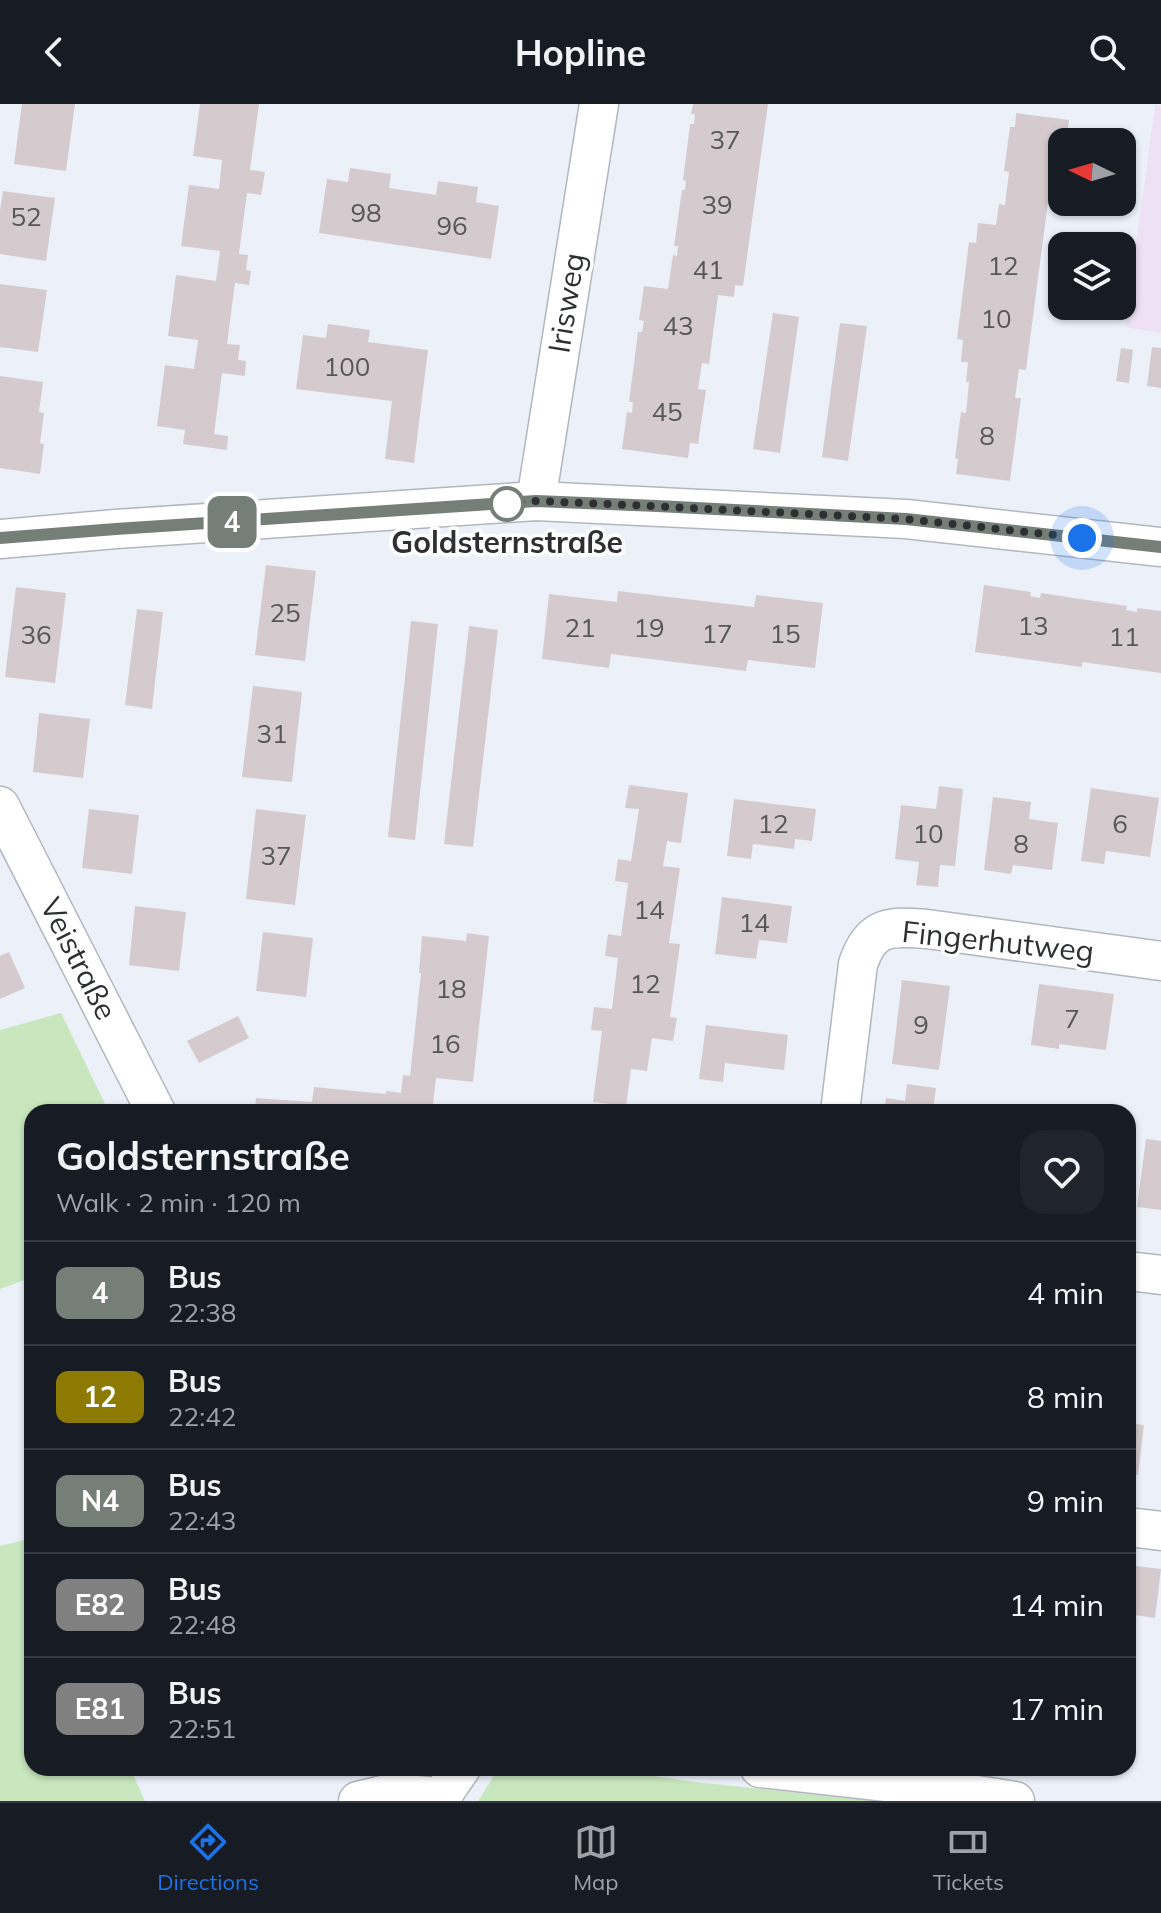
<!DOCTYPE html>
<meta charset="utf-8">
<style>
body{margin:0;font-family:Mulish,sans-serif;background:#20242c;color:#f1f3f6;height:100vh;display:flex;flex-direction:column;font-size:30px;white-space:nowrap}
*{box-sizing:border-box;margin:0}
p{font-size:26px;color:#9ea1a6}
.icon{flex:none;width:44px;height:44px;fill:none;stroke:currentColor;stroke-width:2;stroke-linecap:round;stroke-linejoin:round}
.map{position:relative;flex:1;overflow:hidden}
.details{position:absolute;left:24px;top:1000px;width:1112px;height:672px;display:flex;flex-direction:column;background:#171b24;border-radius:24px;box-shadow:0 2px 6px #0004}
.details>*{flex:none}
.badge{padding:0 16px;border-radius:12px;font-size:28px;line-height:52px}
.needle{width:52px;rotate:275deg}
.tools{position:absolute;left:1048px;top:24px;display:grid;gap:16px}
.tools a{display:grid;place-items:center;width:88px;height:88px;border-radius:16px;background:#171b24;box-shadow:0 2px 6px #0004;font-size:40px}
.you{position:absolute;width:40px;height:40px;margin:-20px;border:6px solid #fff;border-radius:50%;background:#1a73e8;box-shadow:0 0 0 12px #1a73e833}
.map>.badge{position:absolute;translate:-50% -50%;box-shadow:0 0 0 4px #fff}
.round{display:grid;place-items:center;flex:none;width:84px;height:84px;border-radius:24px;background:#20242c}
.summary{display:flex;align-items:center;justify-content:space-between;height:136px;padding:0 32px}
h1{font-size:38px;font-weight:700;line-height:60px}
ul{padding:0;list-style:none}
li{display:flex;align-items:center;gap:24px;height:104px;padding:0 32px;border-top:2px solid #363941}
li div{flex:1}
li b{display:block;font-size:30px}
li em{font-style:normal}
li .badge{min-width:88px;font-weight:700;text-align:center}
header{display:flex;justify-content:space-between;align-items:center;height:104px;padding:0 32px;background:#171b24;font-size:36px;font-weight:700}
.tabs{display:flex;justify-content:space-around;align-items:center;height:112px;border-top:2px solid #363941;background:#171b24;font-size:22px;color:#9ea1a6}
.tabs a{display:grid;justify-items:center;gap:4px}
.tabs .current{color:#1a73e8}
.map>svg:first-child{display:block}
.education{fill:#eee1f5}
.green{fill:#c8e7be}
.building{fill:#d5cbce}
.lines{fill:none;stroke-linecap:round;stroke-linejoin:round}
.street-casing{stroke:#b2b6be;stroke-width:41}
.street{stroke:#fff;stroke-width:38}
.line-casing{stroke:#fff;stroke-width:18}
.line{stroke:#757f77;stroke-width:12}
.walk{stroke:#2d2f32;stroke-width:8;stroke-dasharray:0 14.4}
.stop-dot{fill:#fff;stroke:#757f77;stroke-width:4}
.labels{text-anchor:middle;stroke-width:7;stroke-linejoin:round;paint-order:stroke}
.number-label{font-size:26px;fill:#575659}
.street-label{font-size:30px;fill:#2d2f32;stroke:#fff}
.stop-label{font-size:30px;font-weight:bold;fill:#2d2f32;stroke:#fff}
</style>
<header><svg class="icon" aria-label="back" viewBox="0 0 24 24"><path d="M15 5l-7 7 7 7"/></svg>Hopline<svg class="icon" aria-label="search" viewBox="0 0 24 24"><circle cx="10" cy="10" r="6"/><path d="M15 15l6 6"/></svg></header>
<div class="map">
<svg width="1161" height="1697" viewBox="0 0 1161 1697">
<rect width="100%" height="100%" fill="#ecf1f9"/>
<path class="education" d="M1155,1H1161V229L1125,223Z"/>
<g class="green">
<path d="M61,909L109,1008H32V1173L0,1185V926Z"/>
<path d="M28,1435L32,1445V1664H130L145,1697H0V1442Z"/>
<path d="M499,1664H598L695,1678L878,1697H478Z"/>
</g>
<g class="building">
<path d="M22,0H75L66,67L14,60Z"/>
<path d="M200,0H259L250,66L265,68L261,91L247,89L243,119L239,150L248,151L246,166L251,167L249,181L235,179L227,240L240,241L238,256L246,257L245,272L222,269L214,330L228,332L227,346L183,340L185,326L157,322L165,261L194,265L196,250L198,236L168,232L176,171L216,177L220,147L181,142L189,81L219,85L222,56L193,52Z"/>
<path d="M693,0H768L743,182L735,181L734,193L718,191L709,260L702,259L698,285L706,286L698,340L690,339L688,354L622,345L627,308L632,309L633,298H629L638,228H642L644,217L639,216L644,182L668,185L673,151L677,152L678,142H674L682,86H685L686,77L683,76L690,20H694L695,10H691Z"/>
<path d="M1016,9L1069,16L1066,38H1062V70L1058,99L1048,98L1026,266L1019,265L1015,294H1021L1010,377L956,370L958,355L955,354L961,308L966,309L969,278H966L968,258H961L963,236L957,235L969,138L976,139L978,119L996,121L999,100L1005,101L1009,68L1004,67L1010,23H1015Z"/>
<path d="M350,64L391,70L389,84L436,91L438,77L478,83L476,98L499,102L491,155L319,129L327,75L348,78Z"/>
<path d="M3,87L55,94L46,157L0,150V106Z"/>
<path d="M0,180L47,186L38,248L0,243Z"/>
<path d="M773,209L799,213L780,349L753,345Z"/>
<path d="M840,219L867,222L848,357L822,353Z"/>
<path d="M328,220L370,226L368,238L428,246L414,359L385,355L392,297L296,285L303,231L326,234Z"/>
<path d="M1152,243L1161,244V284L1147,282Z"/>
<path d="M1121,244L1133,246L1129,279L1116,277Z"/>
<path d="M0,272L43,278L39,308L44,309L40,339L44,340L40,370L0,364Z"/>
<path d="M266,461L316,467L305,557L255,551Z"/>
<path d="M984,481L1031,488L1030,492L1040,494L1041,489L1127,502L1126,506L1137,508V504L1161,507V569L1082,558V563L975,548Z"/>
<path d="M16,483L66,489L55,579L5,573Z"/>
<path d="M618,487L754,503L756,491L823,499L815,564L748,556L746,567L611,550L609,564L542,555L549,490L617,498Z"/>
<path d="M137,505L163,508L152,605L125,601Z"/>
<path d="M411,517L438,520L415,736L388,733Z"/>
<path d="M469,522L498,526L473,743L444,740Z"/>
<path d="M253,582L302,588L292,678L242,673Z"/>
<path d="M39,609L90,615L83,674L33,668Z"/>
<path d="M629,681L688,689L681,739L667,737L663,762L680,764L669,839L680,840L670,913L677,914L673,937L652,934L647,967L631,965L626,1002L593,998L602,927L591,926L594,903L612,905L618,854L605,852L608,830L621,832L628,779L615,777L618,755L631,757L639,705L625,704Z"/>
<path d="M939,682L963,685L955,762L940,761L938,783L916,781L919,758L895,755L901,701L936,705Z"/>
<path d="M1091,684L1159,694L1150,753L1106,747L1104,760L1081,757Z"/>
<path d="M993,693L1031,698L1029,715L1058,719L1052,766L1013,761L1011,770L984,766Z"/>
<path d="M734,695L816,705L812,737L795,735L794,745L753,740L751,755L727,752Z"/>
<path d="M89,705L139,711L132,770L82,764Z"/>
<path d="M256,705L306,711L295,801L246,795Z"/>
<path d="M722,793L792,802L787,839L759,836L756,855L715,850Z"/>
<path d="M135,802L186,808L179,867L129,861Z"/>
<path d="M263,828L313,834L306,893L256,887Z"/>
<path d="M467,829L489,832L473,978L436,974L432,1008H255L256,994L312,998L314,983L386,990V987L401,989L403,971L410,972L421,869H419L422,832L466,837Z"/>
<path d="M9,848L25,884L0,895V852Z"/>
<path d="M902,876L950,882L939,966L892,960Z"/>
<path d="M1039,880L1114,890L1106,946L1059,940V945L1031,941Z"/>
<path d="M238,912L249,934L199,959L187,937Z"/>
<path d="M706,921L788,931L784,966L725,959L723,978L699,975Z"/>
<path d="M907,980L936,984L934,1000L974,1005V1008H884L886,994L905,997Z"/>
<path d="M1146,1035L1161,1037V1106L1137,1103Z"/>
<path d="M1128,1319L1144,1321L1138,1371L1128,1370Z"/>
<path d="M1128,1461L1161,1465L1155,1514L1128,1510Z"/>
</g>
<g class="lines">
<g class="street-casing">
<g id="street">
<path d="M536,397L599,0"/>
<path d="M0,435L116,425L536,397L906,415L1161,443"/>
<path d="M0,702L156,1008"/>
<path d="M840,1008L858,860C871,821 890,822 927,825L1161,857"/>
<path d="M1128,1167L1161,1171"/>
<path d="M1128,1423L1161,1427"/>
<path d="M760,1664L913,1681L1015,1697"/>
<path d="M441,1693L461,1664"/>
<path d="M358,1697L391,1689L441,1693"/>
</g>
</g>
<use href="#street" class="street"/>
</g>
<g class="lines">
<g class="line-casing">
<path id="line" d="M0,434L116,425L536,397L657,402L906,415L1161,443"/>
</g>
<use href="#line" class="line"/>
<path class="walk" d="M507,400L536,397L630,401L906,415L1082,434"/>
</g>
<circle class="stop-dot" cx="507" cy="400" r="16"/>
<g class="labels">
<g class="number-label">
<text x="725" y="45">37</text>
<text x="717" y="110">39</text>
<text x="366" y="118">98</text>
<text x="26" y="122">52</text>
<text x="452" y="131">96</text>
<text x="1003" y="171">12</text>
<text x="708" y="175">41</text>
<text x="996" y="224">10</text>
<text x="678" y="231">43</text>
<text x="347" y="272">100</text>
<text x="667" y="317">45</text>
<text x="987" y="341">8</text>
<text x="285" y="518">25</text>
<text x="1033" y="531">13</text>
<text x="580" y="533">21</text>
<text x="649" y="533">19</text>
<text x="717" y="539">17</text>
<text x="785" y="539">15</text>
<text x="36" y="540">36</text>
<text x="1124" y="542">11</text>
<text x="272" y="639">31</text>
<text x="773" y="729">12</text>
<text x="1120" y="729">6</text>
<text x="928" y="739">10</text>
<text x="1021" y="749">8</text>
<text x="276" y="761">37</text>
<text x="649" y="815">14</text>
<text x="754" y="828">14</text>
<text x="645" y="889">12</text>
<text x="451" y="894">18</text>
<text x="1072" y="924">7</text>
<text x="921" y="930">9</text>
<text x="445" y="949">16</text>
</g>
<g class="street-label">
<text transform="translate(567 199) rotate(-81)" y="10">Irisweg</text>
<text transform="translate(998 838) rotate(6)" y="10">Fingerhutweg</text>
<text transform="translate(78 855) rotate(63)" y="10">Veistraße</text>
</g>
<g class="stop-label">
<text x="507" y="449">Goldsternstraße</text>
</g>
</g>
</svg>
<div class="tools">
<a><svg class="needle" viewBox="-14 -14 28 28"><path d="M0-13l5 13h-10z" fill="#e53935"/><path d="M0 13l5-13h-10z" fill="#9ea1a6"/></svg></a>
<a><svg class="icon" aria-label="layers" viewBox="0 0 24 24"><path d="M12 4l9 5-9 5-9-5zM3 14l9 5 9-5"/></svg></a>
</div>
<div class="you" style="left:1082px;top:434px"></div>
<b class="badge" style="left:232px;top:418px;background:#757f77;color:#fff">4</b>
<section class="details">
<div class="summary"><div><h1>Goldsternstraße</h1><p>Walk · 2 min · 120 m</p></div><a class="round"><svg class="icon" aria-label="heart" viewBox="0 0 24 24"><path d="M12 20l-8-8c-3-5 5-10 8-4 3-6 11-1 8 4z"/></svg></a></div>
<ul>
<li><span class="badge" style="background:#757f77;color:#fff">4</span><div><b>Bus</b><p>22:38</p></div><em>4 min</em></li>
<li><span class="badge" style="background:#8d7a02;color:#fff">12</span><div><b>Bus</b><p>22:42</p></div><em>8 min</em></li>
<li><span class="badge" style="background:#757f77;color:#fff">N4</span><div><b>Bus</b><p>22:43</p></div><em>9 min</em></li>
<li><span class="badge" style="background:#808080;color:#fff">E82</span><div><b>Bus</b><p>22:48</p></div><em>14 min</em></li>
<li><span class="badge" style="background:#808080;color:#fff">E81</span><div><b>Bus</b><p>22:51</p></div><em>17 min</em></li>
</ul>
</section>
</div>
<nav class="tabs">
<a class="current"><svg class="icon" aria-label="directions" viewBox="0 0 24 24"><path d="M12 3l9 9-9 9-9-9zM9 14v-3h6M13 9l2 2-2 2"/></svg>Directions</a>
<a><svg class="icon" aria-label="map" viewBox="0 0 24 24"><path d="M3 6l6-2 6 2 6-2v14l-6 2-6-2-6 2zM9 4v14M15 6v14"/></svg>Map</a>
<a><svg class="icon" aria-label="tickets" viewBox="0 0 24 24"><path d="M3 7h18v10H3zM15 7v10"/></svg>Tickets</a>
</nav>
